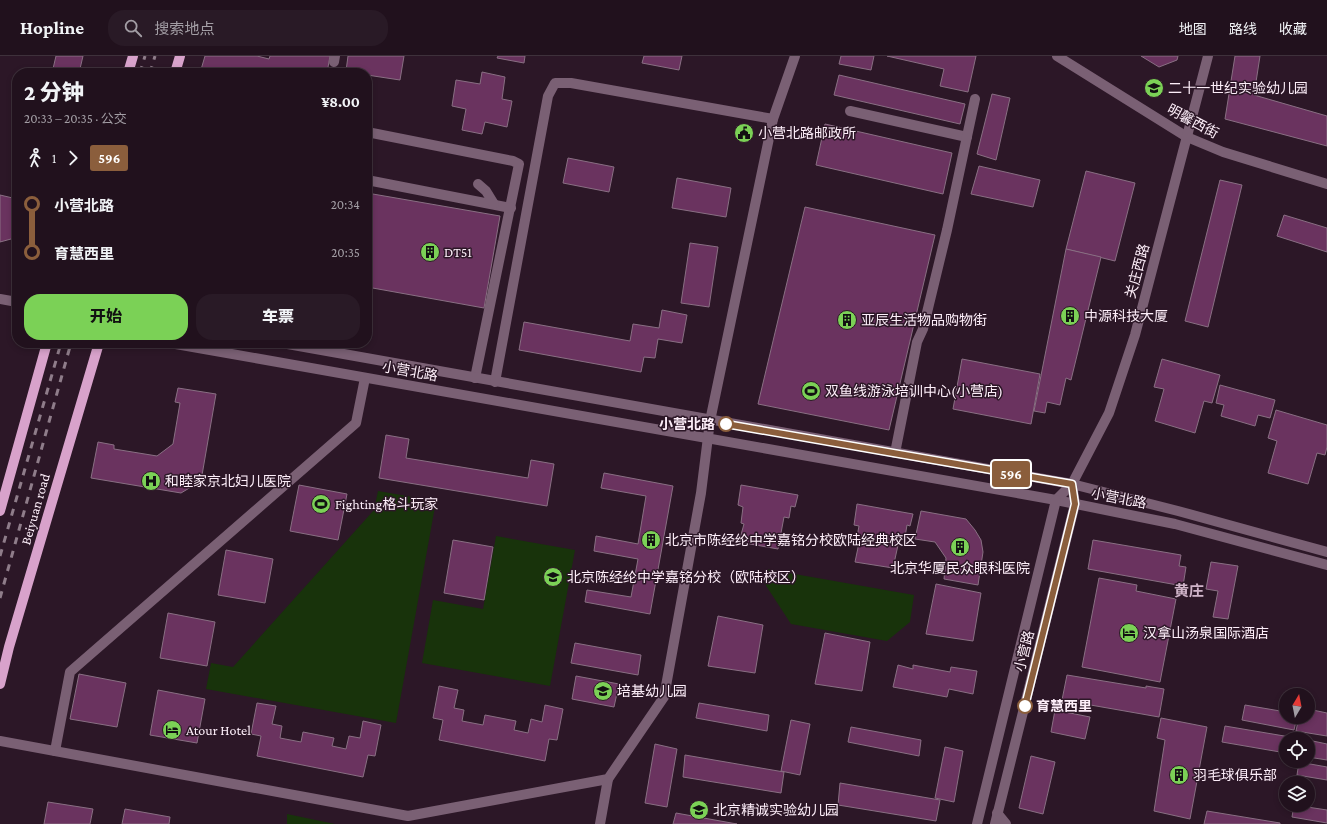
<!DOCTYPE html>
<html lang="zh">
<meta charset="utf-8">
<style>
body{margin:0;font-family:"Crimson Pro","Noto Sans SC",serif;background:#291a26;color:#f1f3f6;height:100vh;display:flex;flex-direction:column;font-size:15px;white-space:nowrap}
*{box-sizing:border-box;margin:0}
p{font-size:13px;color:#a29da4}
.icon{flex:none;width:22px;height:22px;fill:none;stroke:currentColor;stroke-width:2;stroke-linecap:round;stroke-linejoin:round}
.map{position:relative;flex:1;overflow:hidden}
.details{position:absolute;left:12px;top:12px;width:360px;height:280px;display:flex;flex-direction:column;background:#21111d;border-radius:16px;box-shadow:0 2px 6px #0003,0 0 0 1px #3e313b}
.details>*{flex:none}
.badge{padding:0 8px;border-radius:3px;font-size:14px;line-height:26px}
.needle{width:26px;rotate:10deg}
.fabs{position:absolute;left:1279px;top:632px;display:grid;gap:8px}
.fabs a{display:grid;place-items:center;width:36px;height:36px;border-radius:50%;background:#21111d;box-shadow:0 2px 6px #0003,0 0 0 1px #3e313b;font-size:20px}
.map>.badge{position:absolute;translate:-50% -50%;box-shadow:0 0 0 2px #fff}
.legs{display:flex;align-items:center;gap:6px;height:44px;padding:0 12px;font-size:13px}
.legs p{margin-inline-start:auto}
.summary{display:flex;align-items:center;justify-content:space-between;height:68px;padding:0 12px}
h1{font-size:22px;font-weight:800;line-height:30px}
.cta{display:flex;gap:8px;margin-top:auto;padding:8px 12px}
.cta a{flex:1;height:46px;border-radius:16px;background:#7bd156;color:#111;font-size:16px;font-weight:800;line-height:46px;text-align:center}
.cta a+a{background:#291a26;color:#f1f3f6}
ul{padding:0 12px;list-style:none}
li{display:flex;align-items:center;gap:14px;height:48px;font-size:15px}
li i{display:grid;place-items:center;width:6px;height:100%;margin:0 5px;background:currentColor}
li i::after{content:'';width:10px;height:10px;margin:-5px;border:3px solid;border-radius:50%;background:#21111d}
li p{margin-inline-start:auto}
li:first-child i{background:linear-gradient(#0000 50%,currentColor 0)}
li:last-child i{background:linear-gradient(currentColor 50%,#0000 0)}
header{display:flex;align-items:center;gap:24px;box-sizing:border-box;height:56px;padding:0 20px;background:#21111d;border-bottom:1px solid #3e313b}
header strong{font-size:19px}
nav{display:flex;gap:22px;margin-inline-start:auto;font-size:14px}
.search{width:280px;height:36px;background:#291a26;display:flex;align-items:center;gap:10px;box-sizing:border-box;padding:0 14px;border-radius:16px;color:#a29da4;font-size:15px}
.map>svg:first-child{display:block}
.garden{fill:#18330b}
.building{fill:#6a335f;stroke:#896f83}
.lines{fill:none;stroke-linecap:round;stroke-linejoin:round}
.minor{stroke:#7a6074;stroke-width:10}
.major{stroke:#d8a2cb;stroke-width:10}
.rail{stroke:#8f7d8a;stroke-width:3;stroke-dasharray:7 7;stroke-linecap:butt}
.line-1-casing{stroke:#fff;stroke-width:9}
.line-1{stroke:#8b5e3c;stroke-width:6}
.stop-1-dot{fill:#fff;stroke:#8b5e3c;stroke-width:2}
.labels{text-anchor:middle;stroke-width:3;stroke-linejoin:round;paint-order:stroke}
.poi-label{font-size:14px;fill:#fdeef9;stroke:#2c1727;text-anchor:start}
.street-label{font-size:14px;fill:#fdeef9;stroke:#2c1727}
.stop-label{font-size:14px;font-weight:bold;fill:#fdeef9;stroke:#2c1727;text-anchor:end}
.neighbourhood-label{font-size:15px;font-weight:bold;fill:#d0b4c9;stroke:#2c1727}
</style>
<header>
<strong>Hopline</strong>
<div class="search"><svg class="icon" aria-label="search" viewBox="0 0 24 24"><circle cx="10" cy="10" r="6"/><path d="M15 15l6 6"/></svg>搜索地点</div>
<nav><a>地图</a><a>路线</a><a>收藏</a></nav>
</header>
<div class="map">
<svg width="1327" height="768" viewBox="0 0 1327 768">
<rect width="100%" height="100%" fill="#2c1727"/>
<g class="garden">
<path d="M378,435L436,445L396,667L206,633L211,607L233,611L374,454Z"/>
<path d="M496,480L575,494L550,630L422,607L433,544L483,553Z"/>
<path d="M766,513L914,539L910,566L887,585L791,568L763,525Z"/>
<path d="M287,758L335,768H287Z"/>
</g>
<g class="building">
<path d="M56,0H83L79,17H52Z"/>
<path d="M205,0H257L269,3L270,0H330L327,17H200Z"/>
<path d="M348,0H404L400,24L367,19V17L346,15Z"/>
<path d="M498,0H525L524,7L497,2Z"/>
<path d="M644,0H682L679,14L642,7Z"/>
<path d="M841,0H874L871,14L839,8Z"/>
<path d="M887,0H976L968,36L940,30L944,13Z"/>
<path d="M1141,0H1178L1177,4L1159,11Z"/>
<path d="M1235,0H1260L1254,39L1327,60V90L1225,63Z"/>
<path d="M482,16L505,21L502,43L512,45L507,71L485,66L482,78L462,74L466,53L452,50L456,24L480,28Z"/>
<path d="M839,19L965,48L960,68L834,39Z"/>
<path d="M992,38L1010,42L996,104L977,98Z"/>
<path d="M825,68L952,97L943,138L816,109Z"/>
<path d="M568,102L614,111L609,136L563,127Z"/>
<path d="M979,110L1040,124L1033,151L971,138Z"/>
<path d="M1086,115L1135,127L1115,205L1066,193Z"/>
<path d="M677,122L731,132L726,161L672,152Z"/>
<path d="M1220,124L1242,129L1208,271L1185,265Z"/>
<path d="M367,137L500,160L484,252L367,231Z"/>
<path d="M0,139L17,143V179L11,183L0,186Z"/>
<path d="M805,151L935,179L889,374L758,348Z"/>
<path d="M1284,159L1327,172V196L1277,180Z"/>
<path d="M690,187L718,191L709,251L681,247Z"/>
<path d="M1066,193L1101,201L1071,324L1066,322L1060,349L1047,346L1045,357L1034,355Z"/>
<path d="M662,254L687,259L682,287L658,283L655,302L644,301L641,316L519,294L524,266L630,285L633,268L659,272Z"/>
<path d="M962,303L1040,318L1031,368L953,353Z"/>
<path d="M1162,303L1220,319L1212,347L1204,345L1195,377L1155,365L1164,333L1154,331Z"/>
<path d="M1220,329L1275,344L1270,362L1258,359L1255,370L1221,360L1224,349L1216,347Z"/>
<path d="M178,332L216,338L201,425L181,437L91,422L98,386L114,389V393L157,400L173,388L180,347L175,346Z"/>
<path d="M1276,354L1327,369V391L1325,399L1317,397L1308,428L1268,417L1277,385L1268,382Z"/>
<path d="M386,379L409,383L406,402L528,422L531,404L554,408L547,450L379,422Z"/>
<path d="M604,417L673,430L650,558L585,546L587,534L631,541L638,503L594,495L596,480L638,488L646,440L601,432Z"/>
<path d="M299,429L347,438L338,484L290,475Z"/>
<path d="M741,429L798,439L795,451L791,450L789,462L784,461L778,493L739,486L744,468L741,467L743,451L738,449Z"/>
<path d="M857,448L913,458L910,470L907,469L905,481L900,480L893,512L855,506L859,487L856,486L859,470L854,469Z"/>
<path d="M921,455L966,463L975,474L981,484L983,496L978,529L944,523L946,502L935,486L915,483Z"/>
<path d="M453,484L493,491L484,544L444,537Z"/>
<path d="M1093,484L1181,499L1179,510L1186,511L1183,530L1088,513Z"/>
<path d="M226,494L273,503L265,547L218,539Z"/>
<path d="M1211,506L1238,510L1228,563L1213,561L1218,535L1206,533Z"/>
<path d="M1099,522L1137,529L1136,535L1176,543L1160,626L1082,611Z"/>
<path d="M936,528L981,537L973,585L926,578Z"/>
<path d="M168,557L215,566L207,610L160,602Z"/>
<path d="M718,560L763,569L755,617L708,610Z"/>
<path d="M825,577L870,586L862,635L815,628Z"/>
<path d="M575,587L641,599L638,619L571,607Z"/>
<path d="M898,609L913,613V609L950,616L951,611L977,615L973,638L949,633L947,641L893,631Z"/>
<path d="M79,618L126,627L117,671L70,663Z"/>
<path d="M1067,619L1146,632V630L1164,633L1159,661L1062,644Z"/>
<path d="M576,620L619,628L614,651L572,643Z"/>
<path d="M439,630L458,634L454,652L464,654L462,665L483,669L485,659L516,665L514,674L528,677L531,663L542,666L545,649L563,653L557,684L549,683L545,705L439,684L443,664L433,662Z"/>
<path d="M158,634L205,643L197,687L150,679Z"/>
<path d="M257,647L276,650L272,668L282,670L280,682L301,686L303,676L334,682L332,690L346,693L349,680L360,682L363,665L381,669L375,700L368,699L363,721L257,700L261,680L251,678Z"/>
<path d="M699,647L769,659L767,675L696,662Z"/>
<path d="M1245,649L1286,656V661H1297L1294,674L1242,664Z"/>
<path d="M1308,653L1327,657V680L1296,675L1299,661H1308Z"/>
<path d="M1055,654L1090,661L1085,683L1051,676Z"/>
<path d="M1161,662L1207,671L1190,763L1154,755L1165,684L1157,682Z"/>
<path d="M791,664L810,668L800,719L781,715Z"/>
<path d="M1225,670L1296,682V683H1286V697L1222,686Z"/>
<path d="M851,671L921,684L919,700L848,686Z"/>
<path d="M1308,684L1327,688V704L1308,701Z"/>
<path d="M655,688L677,693L667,751L645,747Z"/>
<path d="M945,691L963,695L954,746L935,742Z"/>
<path d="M685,699L784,716L781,737L683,721Z"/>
<path d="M1031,700L1055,706L1043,758L1019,752Z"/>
<path d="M1299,706L1327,711V724L1297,719Z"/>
<path d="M840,727L940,744L936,765L838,749Z"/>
<path d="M48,746L93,753L90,768H44Z"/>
<path d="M1294,749L1327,754V767L1292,761Z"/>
<path d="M125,753L170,761L169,768H122Z"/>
<path d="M1207,755L1280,767V768H1204Z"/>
<path d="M676,757L737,768H673Z"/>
</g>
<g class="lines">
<g class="minor">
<path d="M1057,0L1187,81L1223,96L1327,128"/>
<path d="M334,6L335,0"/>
<path d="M850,55L967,81"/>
<path d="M367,76L513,105L519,108L475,322"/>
<path d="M367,124L511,152"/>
<path d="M478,128L486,135L494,148"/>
<path d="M0,243L17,246"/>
<path d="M170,287L1056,444L1175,468L1327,509"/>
<path d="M282,287L1072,428L1178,455L1327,496"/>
<path d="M495,326L548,40L555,27H571L773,63"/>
<path d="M895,397L917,286L923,273L947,174L975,43"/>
<path d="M1056,444L1072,428L1109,357L1135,279L1208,0"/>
<path d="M0,685L408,760L608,723L664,641L701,437L710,365L773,63L795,0"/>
<path d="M55,695L70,616L356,367L365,322"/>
<path d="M997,757L1006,768"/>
<path d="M600,768L608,723"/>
<path d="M977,768L1056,444"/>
<path d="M995,768L1075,448L1072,428"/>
</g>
<g class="major">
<path d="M128,17L133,0"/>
<path d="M175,17L180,0"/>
<path d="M0,455L47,287"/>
<path d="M0,628L9,591L99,287"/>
</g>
<g class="rail">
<path d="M140,17L145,0"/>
<path d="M150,17L155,0"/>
<path d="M0,500L61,287"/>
<path d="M0,542L71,287"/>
</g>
</g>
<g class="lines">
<g class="line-1-casing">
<path id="line-1" d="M726,368L1072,428L1075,448L1025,650"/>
</g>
<use href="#line-1" class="line-1"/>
</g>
<defs>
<g id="school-disc" transform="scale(1)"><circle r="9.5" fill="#7bd156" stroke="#2c1727"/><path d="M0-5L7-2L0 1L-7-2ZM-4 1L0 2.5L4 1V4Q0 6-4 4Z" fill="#111"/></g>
<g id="civic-disc" transform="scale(1)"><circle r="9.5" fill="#7bd156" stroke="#2c1727"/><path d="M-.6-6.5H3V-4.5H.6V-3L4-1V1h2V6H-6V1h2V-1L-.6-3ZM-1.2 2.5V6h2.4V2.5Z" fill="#111"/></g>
<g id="building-disc" transform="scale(1)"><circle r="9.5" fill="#7bd156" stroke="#2c1727"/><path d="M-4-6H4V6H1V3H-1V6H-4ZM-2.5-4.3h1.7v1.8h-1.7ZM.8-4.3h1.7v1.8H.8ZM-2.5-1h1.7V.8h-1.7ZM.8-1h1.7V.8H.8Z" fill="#111"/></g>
<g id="stadium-disc" transform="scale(1)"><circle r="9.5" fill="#7bd156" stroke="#2c1727"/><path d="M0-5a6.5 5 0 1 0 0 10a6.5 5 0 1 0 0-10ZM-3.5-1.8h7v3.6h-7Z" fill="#111"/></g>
<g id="hospital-disc" transform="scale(1)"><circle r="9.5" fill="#7bd156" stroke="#2c1727"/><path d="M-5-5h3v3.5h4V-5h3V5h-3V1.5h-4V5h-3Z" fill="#111"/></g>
<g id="hotel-disc" transform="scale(1)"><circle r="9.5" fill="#7bd156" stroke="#2c1727"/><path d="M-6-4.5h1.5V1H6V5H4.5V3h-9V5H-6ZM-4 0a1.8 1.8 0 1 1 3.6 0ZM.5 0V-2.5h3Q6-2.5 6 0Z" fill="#111"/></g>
</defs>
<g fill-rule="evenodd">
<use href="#school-disc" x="1154" y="32"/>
<use href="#civic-disc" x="744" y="77"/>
<use href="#building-disc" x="430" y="196"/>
<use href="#building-disc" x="1070" y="260"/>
<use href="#building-disc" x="847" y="264"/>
<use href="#stadium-disc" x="811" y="335"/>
<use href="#hospital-disc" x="151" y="425"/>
<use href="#stadium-disc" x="321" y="448"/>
<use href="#building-disc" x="651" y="484"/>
<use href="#building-disc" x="960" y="491"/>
<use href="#school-disc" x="553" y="521"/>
<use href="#hotel-disc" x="1129" y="577"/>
<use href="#school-disc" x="603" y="635"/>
<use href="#hotel-disc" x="172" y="674"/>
<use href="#building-disc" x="1179" y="719"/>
<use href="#school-disc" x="699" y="754"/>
</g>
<g class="stop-1-dot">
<circle cx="726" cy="368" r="7"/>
<circle cx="1025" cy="650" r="7"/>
</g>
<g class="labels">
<g class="poi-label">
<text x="1168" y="37">二十一世纪实验幼儿园</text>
<text x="758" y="82">小营北路邮政所</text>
<text x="444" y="201">DT51</text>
<text x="1084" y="265">中源科技大厦</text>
<text x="861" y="269">亚辰生活物品购物街</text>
<text x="825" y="340">双鱼线游泳培训中心(小营店)</text>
<text x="165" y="430">和睦家京北妇儿医院</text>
<text x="335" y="453">Fighting格斗玩家</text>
<text x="665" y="489">北京市陈经纶中学嘉铭分校欧陆经典校区</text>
<text x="960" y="517" text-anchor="middle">北京华厦民众眼科医院</text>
<text x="567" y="526">北京陈经纶中学嘉铭分校（欧陆校区）</text>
<text x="1143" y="582">汉拿山汤泉国际酒店</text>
<text x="617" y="640">培基幼儿园</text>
<text x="186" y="679">Atour Hotel</text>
<text x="1193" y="724">羽毛球俱乐部</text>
<text x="713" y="759">北京精诚实验幼儿园</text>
</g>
<g class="street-label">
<text transform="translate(1193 65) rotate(28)" y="5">明馨西街</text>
<text transform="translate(1137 215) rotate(-75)" y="5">关庄西路</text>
<text transform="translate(410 315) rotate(10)" y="5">小营北路</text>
<text transform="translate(1119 442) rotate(11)" y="5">小营北路</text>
<text transform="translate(35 453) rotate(-74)" y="5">Beiyuan road</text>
<text transform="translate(1024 595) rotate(-76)" y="5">小营路</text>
</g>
<g class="stop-label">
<text x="715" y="373">小营北路</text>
<text x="1036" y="655" text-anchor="start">育慧西里</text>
</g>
<g class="neighbourhood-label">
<text x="1189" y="540">黄庄</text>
</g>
</g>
</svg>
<div class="fabs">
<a><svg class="needle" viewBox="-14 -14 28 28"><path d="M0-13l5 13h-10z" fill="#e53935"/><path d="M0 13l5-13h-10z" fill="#a29da4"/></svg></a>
<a><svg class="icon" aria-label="locate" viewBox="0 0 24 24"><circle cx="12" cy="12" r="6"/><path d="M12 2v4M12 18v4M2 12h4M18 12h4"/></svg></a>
<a><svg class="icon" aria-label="layers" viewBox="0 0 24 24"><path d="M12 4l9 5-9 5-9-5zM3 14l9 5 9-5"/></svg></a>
</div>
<b class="badge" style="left:1011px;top:418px;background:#8b5e3c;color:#fff">596</b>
<section class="details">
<div class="summary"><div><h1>2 分钟</h1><p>20:33 – 20:35 · 公交</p></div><b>¥8.00</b></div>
<div class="legs"><svg class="icon" aria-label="walk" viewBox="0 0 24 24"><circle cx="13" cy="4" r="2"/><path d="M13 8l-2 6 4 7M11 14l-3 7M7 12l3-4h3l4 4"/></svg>1<svg class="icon" aria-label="forward" viewBox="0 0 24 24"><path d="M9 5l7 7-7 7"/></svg><b class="badge" style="background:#8b5e3c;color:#fff">596</b></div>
<ul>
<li><i style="color:#8b5e3c"></i><b>小营北路</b><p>20:34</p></li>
<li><i style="color:#8b5e3c"></i><b>育慧西里</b><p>20:35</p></li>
</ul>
<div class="cta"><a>开始</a><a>车票</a></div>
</section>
</div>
